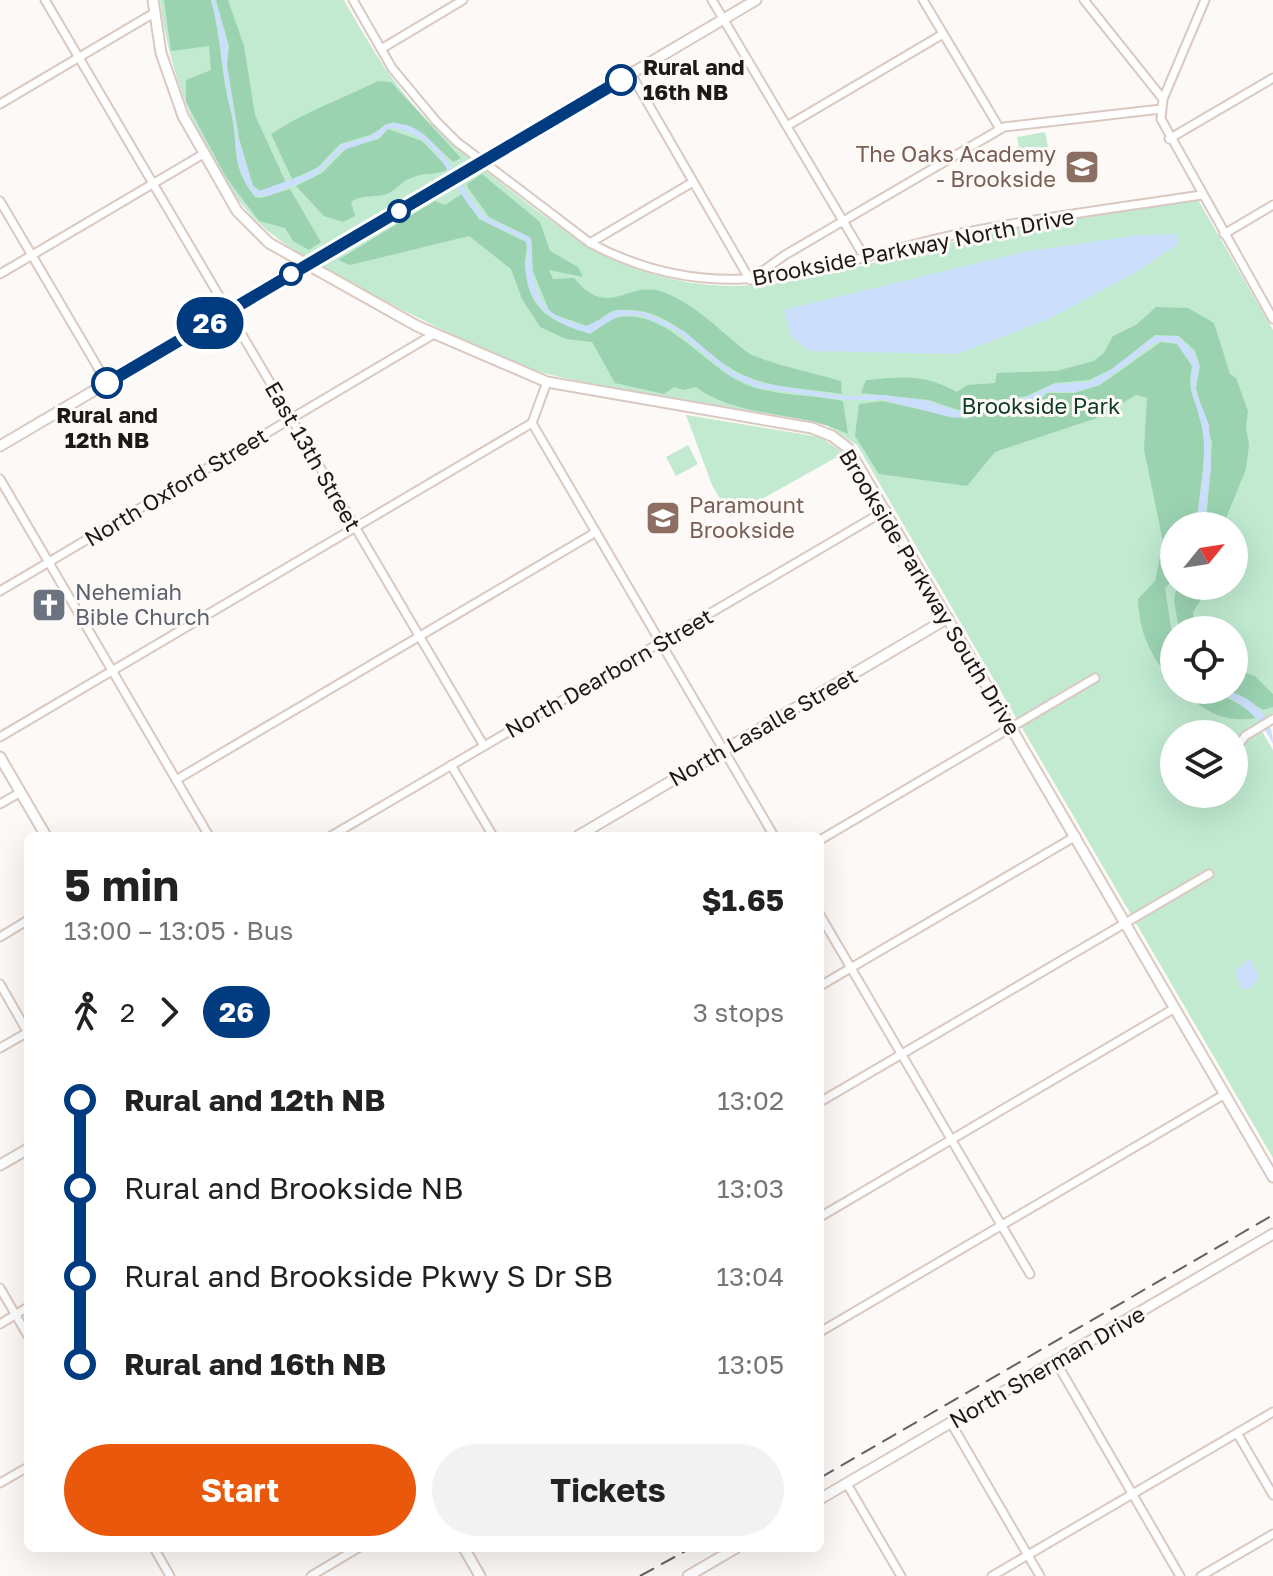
<!DOCTYPE html>
<meta charset="utf-8">
<style>
body{margin:0;font-family:"Golos Text",sans-serif;background:#f2f2f2;color:#222;height:100vh;display:flex;flex-direction:column;font-size:30px;white-space:nowrap}
*{box-sizing:border-box;margin:0}
p{font-size:26px;color:#767676}
.icon{flex:none;width:44px;height:44px;fill:none;stroke:currentColor;stroke-width:2;stroke-linecap:round;stroke-linejoin:round}
.map{position:relative;flex:1;overflow:hidden}
.side{position:absolute;left:24px;top:832px;width:800px;height:720px;display:flex;flex-direction:column;background:#fff;border-radius:12px;box-shadow:0 8px 32px #0002}
.side>*{flex:none}
.badge{padding:0 16px;border-radius:26px;font-size:28px;line-height:52px}
.needle{width:52px;rotate:60deg}
.fabs{position:absolute;left:1160px;top:512px;display:grid;gap:16px}
.fabs a{display:grid;place-items:center;width:88px;height:88px;border-radius:50%;background:#fff;box-shadow:0 8px 32px #0002;font-size:40px}
.map>.badge{position:absolute;translate:-50% -50%;box-shadow:0 0 0 4px #fff}
.legs{display:flex;align-items:center;gap:12px;height:88px;padding:0 40px;font-size:26px}
.legs p{margin-inline-start:auto}
.summary{display:flex;align-items:center;justify-content:space-between;height:136px;padding:0 40px}
h1{font-size:44px;font-weight:700;line-height:60px}
.button{display:flex;gap:16px;margin-top:auto;padding:16px 40px}
.button a{flex:1;height:92px;border-radius:48px;background:#ea580c;color:#fff;font-size:32px;font-weight:700;line-height:92px;text-align:center}
.button a+a{background:#f2f2f2;color:#222}
ul{padding:0 40px;list-style:none}
li{display:flex;align-items:center;gap:28px;height:88px;font-size:30px}
li i{display:grid;place-items:center;width:12px;height:100%;margin:0 10px;background:currentColor}
li i::after{content:'';width:20px;height:20px;margin:-10px;border:6px solid;border-radius:50%;background:#fff}
li p{margin-inline-start:auto}
li:first-child i{background:linear-gradient(#0000 50%,currentColor 0)}
li:last-child i{background:linear-gradient(currentColor 50%,#0000 0)}
.map>svg:first-child{display:block}
.green{fill:#c1ead1;fill-rule:evenodd}
.forest{fill:#9bd3b1}
.water{fill:#cbdffc}
.lines{fill:none;stroke-linecap:round;stroke-linejoin:round}
.street-casing{stroke:#dac9c1;stroke-width:11}
.secondary-casing{stroke:#dac9c1;stroke-width:13}
.street{stroke:#fff;stroke-width:7}
.secondary{stroke:#fff;stroke-width:9}
.rail{stroke:#66615f;stroke-width:2;stroke-dasharray:16 8;stroke-linecap:butt}
.line-1-casing{stroke:#fff;stroke-width:18}
.line-1{stroke:#003b80;stroke-width:12}
.stop-1-dot{fill:#fff;stroke:#003b80;stroke-width:4}
.labels{text-anchor:middle;stroke-width:6;stroke-linejoin:round;paint-order:stroke}
.stop-label{font-size:22px;font-weight:bold;fill:#1e1816;stroke:#fdf9f7;text-anchor:start}
.education-label{font-size:22px;fill:#785e54;stroke:#fdf9f7;text-anchor:end}
.street-label{font-size:22px;fill:#1e1816;stroke:#fdf9f7}
.park-label{font-size:22px;fill:#0e3b25;stroke:#fdf9f7}
.worship-label{font-size:22px;fill:#5b616d;stroke:#fdf9f7;text-anchor:start}
</style>
<div class="map">
<svg width="1273" height="1576" viewBox="0 0 1273 1576">
<rect width="100%" height="100%" fill="#fdf9f7"/>
<g class="green">
<path d="M160,0H344C364,35 384,70 410,101C437,133 468,157 500,182C573,240 635,285 733,286C811,286 888,256 964,239C1041,222 1119,212 1197,198L1273,330V713L1257,723L1273,750V1158L857,445L823,423C736,408 647,396 560,377C511,366 466,341 421,319C377,297 293,256 259,223C206,172 168,73 160,0ZM1174,526H1234V586H1174ZM1174,630H1234V690H1174ZM1174,734H1234V794H1174Z"/>
<path d="M1045,132L1048,147L1020,152L1017,137Z"/>
<path d="M686,415L820,437L844,453L730,517L712,485Z"/>
<path d="M688,445L698,464L676,476L666,457Z"/>
</g>
<g class="forest">
<path d="M164,0H211C221,37 221,73 230,109C240,144 228,163 255,197L261,198L290,189L321,242L309,250L293,241L285,228L259,221L226,177L186,102V80L211,70L209,46L171,51Z"/>
<path d="M216,0H228L244,46L255,115L286,183L260,191L253,186L239,138L227,65L229,46Z"/>
<path d="M378,81L391,82L461,158L453,162L422,133L393,122L370,135L340,144L317,168L292,179L271,134C302,113 344,98 378,81Z"/>
<path d="M388,129L422,141L449,169C437,176 424,172 411,178C402,181 397,189 389,193C376,199 363,193 351,202L355,216L343,222L324,216L296,186L322,173L347,148L379,139Z"/>
<path d="M482,174L540,222L550,251L578,267L583,277L549,270L553,279L574,278C609,321 627,279 663,292C697,305 720,331 747,352C758,361 822,375 841,381L842,394C811,389 775,389 746,376C700,357 677,306 619,310C606,310 600,324 587,326L550,313L533,271L531,238L489,217L468,188L467,184Z"/>
<path d="M462,194L479,219L526,242C528,251 524,258 525,267C529,313 552,321 590,334C599,329 607,320 616,318C668,306 706,372 753,387C780,396 814,395 843,401L848,434C800,410 738,419 696,387L683,390L674,387L664,394L615,383L592,342L566,339L540,327L522,299L511,269L469,236L350,265L338,260L435,201L445,205Z"/>
<path d="M1156,307L1188,308L1214,323L1230,374L1236,378L1248,411L1246,427L1249,445L1246,469L1223,526H1206L1212,443L1196,388L1200,366L1195,351L1179,336L1155,335L1112,369L1089,380L1055,383L1027,396L987,402L971,409L958,410L929,400L861,393L866,380C902,377 923,373 957,392L967,385L995,383L997,373L1056,371L1094,361L1104,353L1113,336L1136,325Z"/>
<path d="M1161,342L1177,344L1192,366C1186,397 1197,398 1202,425C1208,458 1199,494 1196,526H1174V578L1165,588L1174,647V682C1151,659 1139,632 1138,599L1155,581L1163,542L1144,449L1147,398L1136,395L1097,418L995,452L967,486L879,474L855,436L859,404L882,401L966,419L988,411L1033,404L1048,393H1074L1100,385Z"/>
<path d="M1177,586H1210L1193,612L1194,622L1213,621L1216,630H1179L1174,600Z"/>
<path d="M1234,669L1255,676L1273,694V707L1263,710L1229,690H1234Z"/>
<path d="M1182,690C1214,690 1233,697 1257,718C1224,723 1206,713 1182,690Z"/>
</g>
<g class="water">
<path d="M211,0H215L228,46L227,65L238,138L253,186L259,191L307,174L324,163L340,145L371,136L386,124C435,116 457,185 482,213C494,225 517,228 531,239C533,250 530,260 532,271C538,308 553,319 587,326L617,310L645,312L684,331L731,371L761,383L844,396L885,395L928,401L957,411L1027,397L1054,384L1089,382L1112,369L1155,336H1178L1193,351L1199,366L1195,389L1209,425L1211,469L1204,526H1197C1198,499 1205,472 1204,444C1203,414 1187,396 1193,366L1177,343L1160,341L1152,345L1099,385L1075,392H1047L1034,403L954,418L883,400H844L755,387L731,376L678,332L640,315L618,316L590,333C556,327 524,303 526,265C526,255 531,249 525,240C515,234 489,226 481,218C448,189 445,132 389,128L378,138L341,151L313,177L268,196H255C229,162 240,144 231,109C221,72 222,36 211,0Z"/>
<path d="M1178,234V244L1136,272L1051,318L957,354L809,351L791,336L784,310L1023,252L1132,236Z"/>
<path d="M1214,690C1245,690 1273,712 1273,744C1259,716 1242,702 1214,690Z"/>
<path d="M1250,958L1259,977L1251,988L1242,990L1235,971Z"/>
</g>
<g class="lines">
<g class="street-casing">
<g id="street">
<path d="M45,0L484,746"/>
<path d="M353,0L392,68L436,121L457,142L590,243C727,316 829,261 967,232C1044,217 1123,207 1201,195"/>
<path d="M712,0L865,258"/>
<path d="M923,0L1000,129"/>
<path d="M1084,0L1163,99"/>
<path d="M1205,0L1163,99L1161,119L1273,319"/>
<path d="M381,49L463,0"/>
<path d="M631,74L750,280L785,255L1004,127L1161,109"/>
<path d="M0,104L154,13"/>
<path d="M787,126L943,34"/>
<path d="M1169,139L1273,78"/>
<path d="M0,201L107,383"/>
<path d="M1224,234L1273,205"/>
<path d="M590,243L693,182"/>
<path d="M0,274L205,153"/>
<path d="M532,423L774,836"/>
<path d="M0,479L209,836"/>
<path d="M0,591L434,334"/>
<path d="M0,737L532,423L547,382"/>
<path d="M1236,748L1245,736L1273,719"/>
<path d="M451,765L493,836"/>
<path d="M176,780L596,532"/>
<path d="M0,804L21,792"/>
<path d="M331,836L886,510"/>
<path d="M820,840L1095,678"/>
<path d="M820,915L1030,1274"/>
<path d="M0,937L28,920"/>
<path d="M0,984L28,1033"/>
<path d="M820,986L1076,836"/>
<path d="M0,1048L28,1032"/>
<path d="M820,1102L1209,874"/>
<path d="M820,1217L1175,1008"/>
<path d="M0,1288L28,1336"/>
<path d="M0,1324L28,1307"/>
<path d="M820,1332L1225,1094"/>
<path d="M1056,1362L1180,1576"/>
<path d="M951,1423L1040,1576"/>
<path d="M1237,1433L1273,1495"/>
<path d="M0,1483L28,1467"/>
<path d="M847,1484L901,1576"/>
<path d="M154,1548L170,1576"/>
<path d="M311,1576L358,1548"/>
<path d="M992,1576L1273,1412"/>
<path d="M1201,1576L1273,1534"/>
</g>
</g>
<g class="secondary-casing">
<g id="secondary">
<path d="M153,0L161,53L183,116L237,211L269,243L417,326L547,382L812,428L832,436L848,448L1273,1177"/>
<path d="M0,446L756,0"/>
<path d="M0,757L46,836"/>
<path d="M578,836L948,618"/>
<path d="M0,1165L28,1149"/>
<path d="M820,1499L1273,1234"/>
<path d="M464,1548L480,1576"/>
<path d="M688,1576L736,1548"/>
</g>
</g>
<use href="#street" class="street"/>
<use href="#secondary" class="secondary"/>
<g class="rail">
<path d="M820,1478L1273,1215"/>
<path d="M640,1576L691,1548"/>
</g>
</g>
<g class="lines">
<g class="line-1-casing">
<path id="line-1" d="M107,383L621,80"/>
</g>
<use href="#line-1" class="line-1"/>
</g>
<defs>
<g id="school-square" transform="scale(1.8)"><rect x="-9" y="-9" width="18" height="18" rx="4" fill="#8d6e63" stroke="#fdf9f7"/><path d="M0-5L7-2L0 1L-7-2ZM-4 1L0 2.5L4 1V4Q0 6-4 4Z" fill="#fff"/></g>
<g id="church-square" transform="scale(1.8)"><rect x="-9" y="-9" width="18" height="18" rx="4" fill="#6b7280" stroke="#fdf9f7"/><path d="M-1.2-6h2.4v3.5h3.3v2.4h-3.3V6h-2.4V-.1h-3.3v-2.4h3.3Z" fill="#fff"/></g>
</defs>
<g fill-rule="evenodd">
<use href="#school-square" x="1082" y="167"/>
<use href="#school-square" x="663" y="518"/>
<use href="#church-square" x="49" y="605"/>
</g>
<g class="stop-1-dot">
<circle cx="621" cy="80" r="14"/>
<circle cx="399" cy="211" r="10"/>
<circle cx="291" cy="274" r="10"/>
<circle cx="107" cy="383" r="14"/>
</g>
<g class="labels">
<g class="stop-label">
<text x="643" y="75">Rural and<tspan x="643" dy="25">16th NB</tspan></text>
<text x="107" y="423" text-anchor="middle">Rural and<tspan x="107" dy="25">12th NB</tspan></text>
</g>
<g class="education-label">
<text x="1056" y="162">The Oaks Academy<tspan x="1056" dy="25">- Brookside</tspan></text>
<text x="689" y="513" text-anchor="start">Paramount<tspan x="689" dy="25">Brookside</tspan></text>
</g>
<g class="street-label">
<text transform="translate(913 247) rotate(-11)" y="8">Brookside Parkway North Drive</text>
<text transform="translate(313 456) rotate(60)" y="8">East 13th Street</text>
<text transform="translate(176 487) rotate(-31)" y="8">North Oxford Street</text>
<text transform="translate(930 592) rotate(59)" y="8">Brookside Parkway South Drive</text>
<text transform="translate(609 673) rotate(-30)" y="8">North Dearborn Street</text>
<text transform="translate(763 727) rotate(-30)" y="8">North Lasalle Street</text>
<text transform="translate(1047 1367) rotate(-30)" y="8">North Sherman Drive</text>
</g>
<g class="park-label">
<text x="1041" y="414">Brookside Park</text>
</g>
<g class="worship-label">
<text x="75" y="600">Nehemiah<tspan x="75" dy="25">Bible Church</tspan></text>
</g>
</g>
</svg>
<div class="fabs">
<a><svg class="needle" viewBox="-14 -14 28 28"><path d="M0-13l5 13h-10z" fill="#e53935"/><path d="M0 13l5-13h-10z" fill="#767676"/></svg></a>
<a><svg class="icon" aria-label="locate" viewBox="0 0 24 24"><circle cx="12" cy="12" r="6"/><path d="M12 2v4M12 18v4M2 12h4M18 12h4"/></svg></a>
<a><svg class="icon" aria-label="layers" viewBox="0 0 24 24"><path d="M12 4l9 5-9 5-9-5zM3 14l9 5 9-5"/></svg></a>
</div>
<b class="badge" style="left:210px;top:323px;background:#003b80;color:#fff">26</b>
<section class="side">
<div class="summary"><div><h1>5 min</h1><p>13:00 – 13:05 · Bus</p></div><b>$1.65</b></div>
<div class="legs"><svg class="icon" aria-label="walk" viewBox="0 0 24 24"><circle cx="13" cy="4" r="2"/><path d="M13 8l-2 6 4 7M11 14l-3 7M7 12l3-4h3l4 4"/></svg>2<svg class="icon" aria-label="forward" viewBox="0 0 24 24"><path d="M9 5l7 7-7 7"/></svg><b class="badge" style="background:#003b80;color:#fff">26</b><p>3 stops</p></div>
<ul>
<li><i style="color:#003b80"></i><b>Rural and 12th NB</b><p>13:02</p></li>
<li><i style="color:#003b80"></i><span>Rural and Brookside NB</span><p>13:03</p></li>
<li><i style="color:#003b80"></i><span>Rural and Brookside Pkwy S Dr SB</span><p>13:04</p></li>
<li><i style="color:#003b80"></i><b>Rural and 16th NB</b><p>13:05</p></li>
</ul>
<div class="button"><a>Start</a><a>Tickets</a></div>
</section>
</div>
